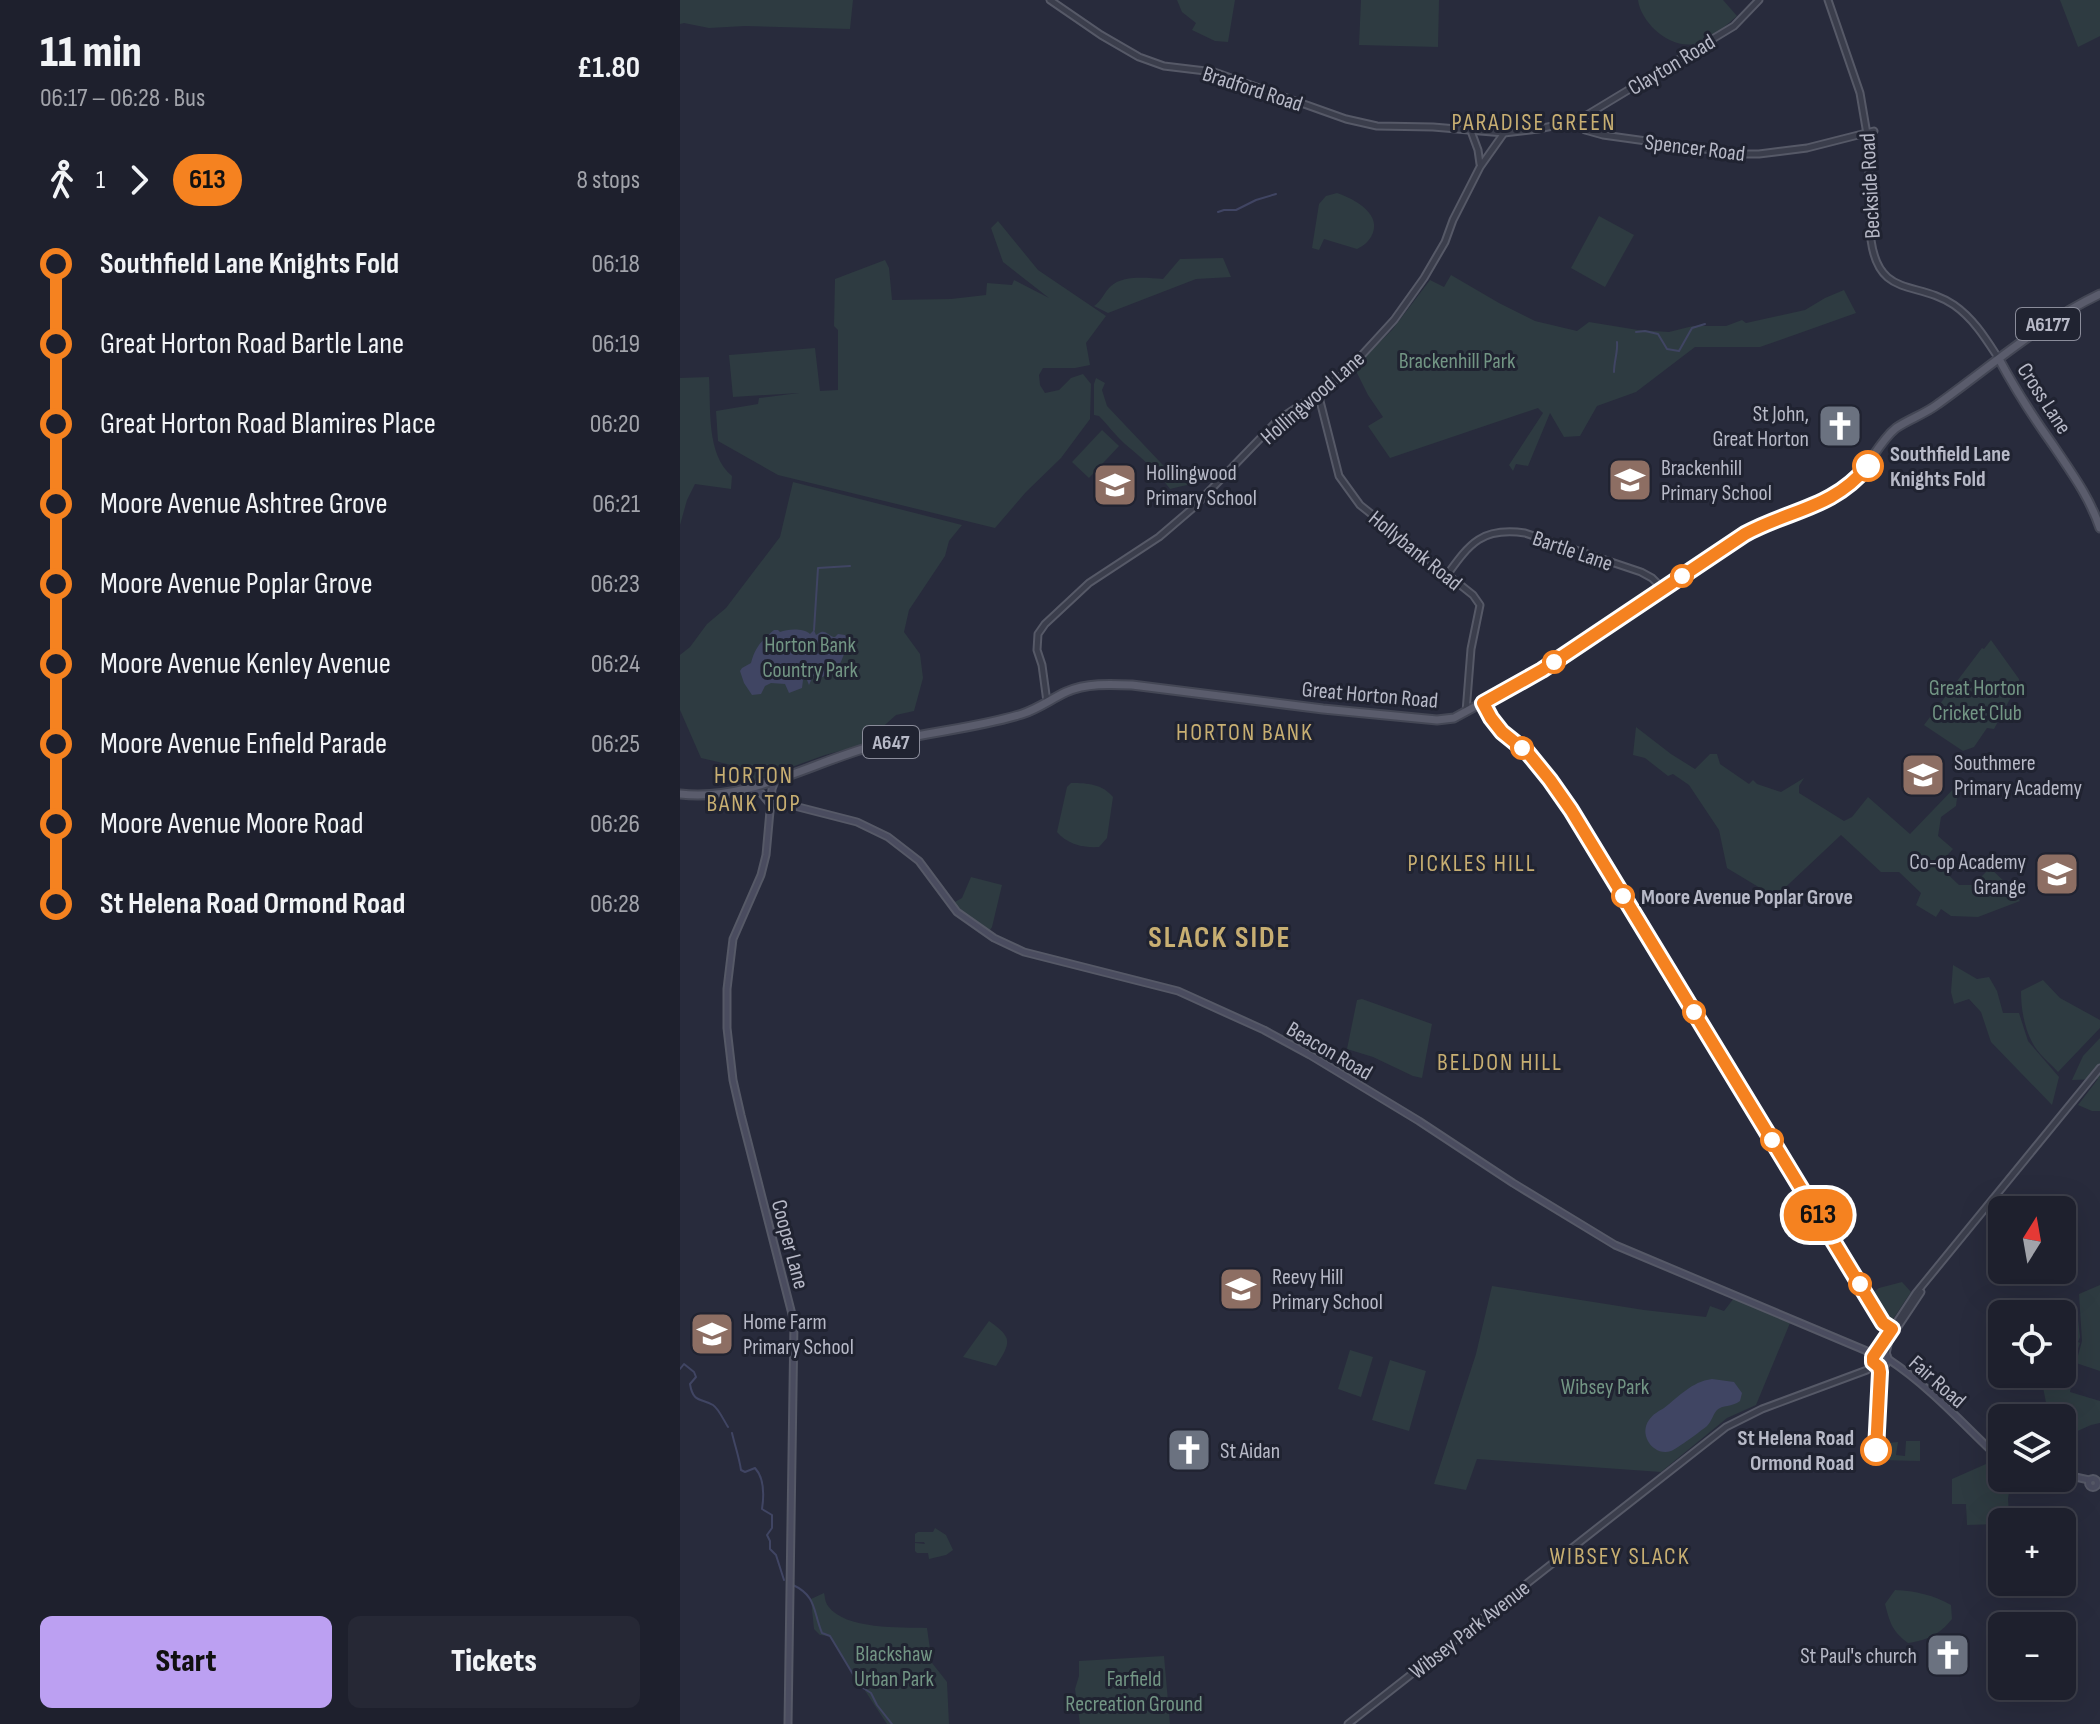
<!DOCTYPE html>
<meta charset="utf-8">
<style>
body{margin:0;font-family:"Sofia Sans Condensed",sans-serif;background:#262835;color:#f1f3f6;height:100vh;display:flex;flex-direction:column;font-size:30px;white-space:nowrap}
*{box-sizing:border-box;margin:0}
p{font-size:26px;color:#a1a3aa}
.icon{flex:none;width:44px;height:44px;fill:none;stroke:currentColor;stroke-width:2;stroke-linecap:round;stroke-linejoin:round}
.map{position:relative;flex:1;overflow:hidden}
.drawer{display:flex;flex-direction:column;background:#1e202d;width:680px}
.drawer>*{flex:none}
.badge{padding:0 16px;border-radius:26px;font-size:28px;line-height:52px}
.needle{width:52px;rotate:11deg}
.controls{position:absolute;left:1308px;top:1196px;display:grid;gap:16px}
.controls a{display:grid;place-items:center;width:88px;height:88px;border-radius:12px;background:#1e202d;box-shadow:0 8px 32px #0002,0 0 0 2px #3c3e49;font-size:40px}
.map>.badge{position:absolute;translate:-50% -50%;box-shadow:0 0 0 4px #fff}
.legs{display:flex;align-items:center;gap:12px;height:88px;padding:0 40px;font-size:26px}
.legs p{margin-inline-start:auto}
.head{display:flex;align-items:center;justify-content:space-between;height:136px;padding:0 40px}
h1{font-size:44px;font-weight:800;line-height:60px}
.action{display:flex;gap:16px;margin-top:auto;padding:16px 40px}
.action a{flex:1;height:92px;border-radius:12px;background:#bca0f2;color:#111;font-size:32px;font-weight:800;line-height:92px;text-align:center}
.action a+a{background:#262835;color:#f1f3f6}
ul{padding:0 40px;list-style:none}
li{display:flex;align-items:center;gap:28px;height:80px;font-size:30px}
li i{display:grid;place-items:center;width:12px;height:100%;margin:0 10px;background:currentColor}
li i::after{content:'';width:20px;height:20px;margin:-10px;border:6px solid;border-radius:50%;background:#1e202d}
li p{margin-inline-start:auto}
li:first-child i{background:linear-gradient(#0000 50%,currentColor 0)}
li:last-child i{background:linear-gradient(currentColor 50%,#0000 0)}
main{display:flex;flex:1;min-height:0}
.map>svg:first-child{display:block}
.green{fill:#2e3b41}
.water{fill:#404563}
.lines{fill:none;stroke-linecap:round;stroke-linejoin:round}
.stream{stroke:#404563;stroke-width:2}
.tertiary-casing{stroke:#565967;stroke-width:9}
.secondary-casing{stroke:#565967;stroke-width:9}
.primary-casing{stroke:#444755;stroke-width:11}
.tertiary{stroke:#3b3e4c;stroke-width:5}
.secondary{stroke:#4a4c5f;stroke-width:5}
.primary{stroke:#5a5c6c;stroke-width:7}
.line-1-casing{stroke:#fff;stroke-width:18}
.line-1{stroke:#f58220;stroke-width:12}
.stop-1-dot{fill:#fff;stroke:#f58220;stroke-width:4}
.labels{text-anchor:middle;stroke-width:6;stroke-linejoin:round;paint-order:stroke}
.shield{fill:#202331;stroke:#8a8c9a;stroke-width:2}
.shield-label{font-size:20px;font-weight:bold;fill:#b7b9c7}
.street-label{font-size:22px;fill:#b7b9c7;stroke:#202331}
.park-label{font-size:22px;fill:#729584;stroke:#202331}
.poi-label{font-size:22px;fill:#b7b9c7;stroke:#202331;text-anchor:start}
.stop-label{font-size:22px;font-weight:bold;fill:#b7b9c7;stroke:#202331;text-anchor:start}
.neighbourhood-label{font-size:24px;letter-spacing:2px;fill:#c8af72;stroke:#202331}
.district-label{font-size:30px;font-weight:bold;letter-spacing:2px;fill:#c8af72;stroke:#202331}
</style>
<main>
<section class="drawer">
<div class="head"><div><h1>11 min</h1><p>06:17 – 06:28 · Bus</p></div><b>£1.80</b></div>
<div class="legs"><svg class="icon" aria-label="walk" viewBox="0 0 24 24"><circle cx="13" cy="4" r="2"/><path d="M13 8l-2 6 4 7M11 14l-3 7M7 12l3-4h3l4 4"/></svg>1<svg class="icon" aria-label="forward" viewBox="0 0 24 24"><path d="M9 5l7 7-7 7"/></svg><b class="badge" style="background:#f58220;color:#111">613</b><p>8 stops</p></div>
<ul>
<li><i style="color:#f58220"></i><b>Southfield Lane Knights Fold</b><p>06:18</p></li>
<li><i style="color:#f58220"></i><span>Great Horton Road Bartle Lane</span><p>06:19</p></li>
<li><i style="color:#f58220"></i><span>Great Horton Road Blamires Place</span><p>06:20</p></li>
<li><i style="color:#f58220"></i><span>Moore Avenue Ashtree Grove</span><p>06:21</p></li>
<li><i style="color:#f58220"></i><span>Moore Avenue Poplar Grove</span><p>06:23</p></li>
<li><i style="color:#f58220"></i><span>Moore Avenue Kenley Avenue</span><p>06:24</p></li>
<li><i style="color:#f58220"></i><span>Moore Avenue Enfield Parade</span><p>06:25</p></li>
<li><i style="color:#f58220"></i><span>Moore Avenue Moore Road</span><p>06:26</p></li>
<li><i style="color:#f58220"></i><b>St Helena Road Ormond Road</b><p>06:28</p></li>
</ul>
<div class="action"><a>Start</a><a>Tickets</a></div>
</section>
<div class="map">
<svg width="1420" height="1724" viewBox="0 0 1420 1724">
<rect width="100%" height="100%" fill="#282b3c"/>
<g class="green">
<path d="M0,0H173L170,29L65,26L29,28L4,23L0,24Z"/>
<path d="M497,0H555L548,42L535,41L512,30L516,23L502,12Z"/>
<path d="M681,0H759L758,47L679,45Z"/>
<path d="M958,0H1043L1057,16C1045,26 1029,42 1014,44C990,49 961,23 958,0Z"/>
<path d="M1380,0H1420V36L1398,47Z"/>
<path d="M657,193C675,199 704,215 691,237C687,243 683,246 677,249L644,239L639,250L632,248L639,204L646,196Z"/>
<path d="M919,216L954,235L925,287L891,268Z"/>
<path d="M318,221L358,270L426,316L406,343L410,365L395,368H363L359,375L360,385L365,393L379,390L391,378L403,374L411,384L410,419L381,458L346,492L315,528L98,475L38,441L36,411L78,404L79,398L119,393L53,397L49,355L135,348L140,391L158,390V330L154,326L155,279L205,260L209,268L212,300L271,299L306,295L307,283L332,285L334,280L369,298L323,262L311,228Z"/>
<path d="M543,258L551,277L516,279L428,313L414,306C422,301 424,292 431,286C444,275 467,278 483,279L500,259Z"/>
<path d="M771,275L819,303L855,321L897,331L909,322L958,330L989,332L1013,326H1046L1062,320L1066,323L1125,310L1145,298L1164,290L1176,313L1080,347H1015L956,392L917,406L900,436L884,437L870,413L848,466L836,464L833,471L829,465L863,413L858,408L710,458L688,426L703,417L688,395L674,367L712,330L750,280L764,287Z"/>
<path d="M29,377C31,408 26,455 52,476L51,489L15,484L7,500L0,525V378Z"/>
<path d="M416,378L425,383L422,390L427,406L498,481L511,484L490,489C477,471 462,458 445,444C436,436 428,425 419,416L414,415V384Z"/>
<path d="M422,430L439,446L409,478L392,462Z"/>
<path d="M113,482L282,525L269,541L265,556L229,610L224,632L240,654L243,678L234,711L216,715L197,732V741L145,755L70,782L69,769L21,758L0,710V655L10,647L27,624L46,608L100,537Z"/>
<path d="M1311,640L1339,679V682L1314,729L1307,728L1294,747L1283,751L1244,725L1302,648L1304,649Z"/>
<path d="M956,727L991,754L1015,769L1030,754H1037L1040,764L1069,784L1073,780L1077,784L1101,792L1124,778L1119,786V793L1164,821L1172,817L1188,797L1230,834L1279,783L1276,806L1261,817L1258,836L1273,849L1258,865L1279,885H1293L1310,868L1326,883L1340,901L1298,917L1271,916L1261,909L1256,917L1236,905L1241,893L1219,872H1201L1161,835L1095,897L1047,868L1039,830L1009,785L993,774L988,776L965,758L953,755Z"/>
<path d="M391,783C408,783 422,784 433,797L427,838L419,847C403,848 387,844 377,832L387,787Z"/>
<path d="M291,877L322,885L312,927L310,930L290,919L273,903L282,898Z"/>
<path d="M1273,965L1297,979L1309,977L1317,991L1323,1013H1339L1348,1041L1379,1077L1372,1105L1311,1042L1301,1012L1289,999L1274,1004L1271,992Z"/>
<path d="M1363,980L1380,998L1420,1020V1028L1378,1072C1370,1063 1357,1053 1352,1042C1344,1027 1341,1008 1341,991Z"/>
<path d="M682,999L752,1024L742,1078L733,1076L693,1057L667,1049L677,1000Z"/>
<path d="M1420,1038V1111H1412L1398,1105L1418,1079L1392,1080L1403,1056Z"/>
<path d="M1222,1282L1231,1292L1213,1319H1207L1202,1312L1204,1310L1193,1296V1292L1199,1288Z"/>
<path d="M1420,1285V1371L1396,1363L1402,1341L1399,1294Z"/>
<path d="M812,1286L964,1310L1026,1317L1030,1306L1044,1311L1054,1298L1110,1323L1076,1405L1047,1418L981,1472L797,1459L786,1490L754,1484L796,1354Z"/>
<path d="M1386,1303L1397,1310L1400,1337L1398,1342L1400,1343L1393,1363L1382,1359V1342L1390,1323L1382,1320V1314H1373Z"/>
<path d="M309,1321C333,1338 331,1342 316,1366L283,1357Z"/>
<path d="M50,1323L53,1345L13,1351L10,1329Z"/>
<path d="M670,1350L693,1357L681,1397L658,1389Z"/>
<path d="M710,1360L746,1371L729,1431L692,1420Z"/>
<path d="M1361,1377L1391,1387L1390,1392L1420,1401V1423L1411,1425L1393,1433L1382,1424V1418H1369Z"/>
<path d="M1200,1439L1206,1443L1207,1450V1443L1218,1442L1216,1455L1225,1456L1226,1441H1240V1461L1199,1460Z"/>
<path d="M1306,1464V1473L1322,1475V1478H1331L1328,1499L1329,1513H1318V1524L1287,1525L1286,1504H1272V1479Z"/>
<path d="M255,1528L266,1535L273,1550L266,1555L249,1559L248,1553H237L235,1551V1543L245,1544L244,1542H235V1534L238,1532H253Z"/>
<path d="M1215,1590C1236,1591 1253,1595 1271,1605L1272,1619C1259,1635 1248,1640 1228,1643C1212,1631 1210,1623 1205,1604Z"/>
<path d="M144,1593C145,1597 145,1602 148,1606C165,1630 221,1627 247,1628L252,1663L267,1682L269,1724H207L149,1636L140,1635L134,1629L131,1599Z"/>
<path d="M484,1656L490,1724H400L395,1689L399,1676V1661Z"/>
</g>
<g class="water">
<path d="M94,630H98L100,632C108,629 123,628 130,634L134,630L136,635C138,634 139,633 141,632C146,630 150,637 155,637L158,634L165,635L171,647L166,648C159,669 159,668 139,679L137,676H133L129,685L127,680H123L122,688L109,693L105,684L91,683L85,686L81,694L72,695L64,683L60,671L62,668L71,663C75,647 83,639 94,630Z"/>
<path d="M1032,1379L1054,1382L1062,1393L1060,1401C1052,1407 1042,1405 1037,1410C1033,1414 1032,1421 1027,1426C1022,1430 997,1449 991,1451C974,1457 958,1435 969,1420C973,1414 979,1411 984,1408C1000,1396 1011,1382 1032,1379Z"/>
</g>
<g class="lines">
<g class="stream">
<path d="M538,212L544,210H556L576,200L596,194"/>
<path d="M956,332L965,331L978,334L987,349L999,351L1012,328L1025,324"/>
<path d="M934,372C934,361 938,352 937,342"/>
<path d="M134,630L138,568L170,566"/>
<path d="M0,1369L4,1364L14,1372L16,1377L10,1384C13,1403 21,1398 33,1405C39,1409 44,1421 48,1427"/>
<path d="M52,1433C55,1446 59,1457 61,1470L65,1472L75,1468C85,1479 84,1496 82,1509L92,1515V1528L87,1535L90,1541V1549L96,1555L104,1580"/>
<path d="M113,1585C137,1596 133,1612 142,1633L150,1636L180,1686L191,1693L197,1705L212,1724"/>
</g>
<g class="tertiary-casing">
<g id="tertiary">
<path d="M370,0L421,35L459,57L484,66L534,72L666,119L697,126L753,127L824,133L858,129L897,121L905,130L923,135L1060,154H1079L1127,148L1194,131"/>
<path d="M1148,0L1180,93L1188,140L1191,240C1199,299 1237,280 1274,305C1294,319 1306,339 1319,359"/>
<path d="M897,121L1054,26L1079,0"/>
<path d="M791,131L798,150L800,164"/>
<path d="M638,393L659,476L680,505L793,595L800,605L791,649L786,712"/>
<path d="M767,575C790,543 802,527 845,533L961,572L972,578L983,589"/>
<path d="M367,702L362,665L357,650L358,634L365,624L409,583L479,537L514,507L598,420L643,390L670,368L714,320L744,278L765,242L773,220L800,167L824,133"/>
<path d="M803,703L822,732L848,753L870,780L891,810L1203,1323L1212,1329"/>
<path d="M1198,1351L1236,1293L1420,1068"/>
<path d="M1206,1354L1209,1340L1241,1292"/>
<path d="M668,1724L1046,1427L1082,1409L1187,1370L1195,1365"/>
</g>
</g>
<g class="secondary-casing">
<g id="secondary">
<path d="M95,781L92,789L86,855L81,875L53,939L47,989V1028L53,1080L61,1115L114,1322L108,1724"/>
<path d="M69,789L81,793L90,804"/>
<path d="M91,800L177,822L208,837L239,861L277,912L314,938L344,952L498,991L584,1030L630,1055L739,1121L833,1183L935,1245L1194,1354"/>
<circle cx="1200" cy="1359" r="8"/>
<path d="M1208,1359C1249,1386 1282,1423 1317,1456L1322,1459"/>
<path d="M1382,1474L1409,1480"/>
<circle cx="1413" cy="1483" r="4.5"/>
</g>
</g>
<g class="primary-casing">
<g id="primary">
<path d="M1319,359C1335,389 1353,417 1373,445C1391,472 1409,496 1420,528"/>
<path d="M0,794C67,802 130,763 193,746C242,732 294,729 342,714C358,709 371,699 386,692C406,683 430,684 452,685L643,709L757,720L774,718L862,670L1065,534C1097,516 1136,511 1165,489C1188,472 1196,444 1216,428C1229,419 1245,414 1258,404C1311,366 1361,322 1420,294"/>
</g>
</g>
<use href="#tertiary" class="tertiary"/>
<use href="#secondary" class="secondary"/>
<use href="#primary" class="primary"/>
</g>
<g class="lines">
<g class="line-1-casing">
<path id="line-1" d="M1188,466C1152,509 1111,509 1065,534L862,670L803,703L811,718L822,732L848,753L870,780L891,810L1203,1323L1212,1329L1193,1357V1362L1199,1367L1200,1372L1196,1450"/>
</g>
<use href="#line-1" class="line-1"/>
</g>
<defs>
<g id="church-square" transform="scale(2.3)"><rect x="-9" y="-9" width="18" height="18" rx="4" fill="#6b7280" stroke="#202331"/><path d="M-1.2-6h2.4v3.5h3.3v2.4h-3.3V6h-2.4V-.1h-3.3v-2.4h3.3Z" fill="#fff"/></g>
<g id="school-square" transform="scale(2.3)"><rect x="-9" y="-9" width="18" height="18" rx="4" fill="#8d6e63" stroke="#202331"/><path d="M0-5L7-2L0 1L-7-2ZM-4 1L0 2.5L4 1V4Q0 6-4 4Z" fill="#fff"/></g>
</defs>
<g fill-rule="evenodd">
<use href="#church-square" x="1160" y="426"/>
<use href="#school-square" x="950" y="480"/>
<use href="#school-square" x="435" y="485"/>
<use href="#school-square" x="1243" y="775"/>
<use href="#school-square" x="1377" y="874"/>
<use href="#school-square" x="561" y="1289"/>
<use href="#school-square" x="32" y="1334"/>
<use href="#church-square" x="509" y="1450"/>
<use href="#church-square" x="1268" y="1655"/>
</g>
<g class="stop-1-dot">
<circle cx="1188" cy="466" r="14"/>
<circle cx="1002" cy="576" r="10"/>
<circle cx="874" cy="662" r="10"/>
<circle cx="842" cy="748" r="10"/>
<circle cx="943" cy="896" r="10"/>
<circle cx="1014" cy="1012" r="10"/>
<circle cx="1092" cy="1140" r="10"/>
<circle cx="1180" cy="1284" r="10"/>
<circle cx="1196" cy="1450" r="14"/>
</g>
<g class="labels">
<g class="shield">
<rect x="1336" y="308" width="64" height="32" rx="6"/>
<rect x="183" y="726" width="56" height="32" rx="6"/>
</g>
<g class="shield-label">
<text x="1368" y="331">A6177</text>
<text x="211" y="749">A647</text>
</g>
<g class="street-label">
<text transform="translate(991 64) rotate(-31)" y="8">Clayton Road</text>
<text transform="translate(573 88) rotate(18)" y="8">Bradford Road</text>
<text transform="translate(1015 147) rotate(7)" y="8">Spencer Road</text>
<text transform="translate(1189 186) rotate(-93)" y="8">Beckside Road</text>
<text transform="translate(632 397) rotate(-41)" y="8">Hollingwood Lane</text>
<text transform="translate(1365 398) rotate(57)" y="8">Cross Lane</text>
<text transform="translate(736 550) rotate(39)" y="8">Hollybank Road</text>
<text transform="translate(893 550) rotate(19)" y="8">Bartle Lane</text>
<text transform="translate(690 694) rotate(5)" y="8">Great Horton Road</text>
<text transform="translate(650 1050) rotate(30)" y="8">Beacon Road</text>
<text transform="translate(111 1244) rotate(75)" y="8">Cooper Lane</text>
<text transform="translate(1258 1381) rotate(41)" y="8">Fair Road</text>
<text transform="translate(789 1629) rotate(-38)" y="8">Wibsey Park Avenue</text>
</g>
<g class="park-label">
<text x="777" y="368">Brackenhill Park</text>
<text x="130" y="652">Horton Bank<tspan x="130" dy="25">Country Park</tspan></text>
<text x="1297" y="695">Great Horton<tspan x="1297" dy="25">Cricket Club</tspan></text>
<text x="925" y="1394">Wibsey Park</text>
<text x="214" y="1661">Blackshaw<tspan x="214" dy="25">Urban Park</tspan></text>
<text x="454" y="1686">Farfield<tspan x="454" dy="25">Recreation Ground</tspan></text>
</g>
<g class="poi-label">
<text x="1129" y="421" text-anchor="end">St John,<tspan x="1129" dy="25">Great Horton</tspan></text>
<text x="981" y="475">Brackenhill<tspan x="981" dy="25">Primary School</tspan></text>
<text x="466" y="480">Hollingwood<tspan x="466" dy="25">Primary School</tspan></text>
<text x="1274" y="770">Southmere<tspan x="1274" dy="25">Primary Academy</tspan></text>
<text x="1346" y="869" text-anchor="end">Co-op Academy<tspan x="1346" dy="25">Grange</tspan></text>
<text x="592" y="1284">Reevy Hill<tspan x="592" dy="25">Primary School</tspan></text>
<text x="63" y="1329">Home Farm<tspan x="63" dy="25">Primary School</tspan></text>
<text x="540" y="1458">St Aidan</text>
<text x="1237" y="1663" text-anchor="end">St Paul's church</text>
</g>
<g class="stop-label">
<text x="1210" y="461">Southfield Lane<tspan x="1210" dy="25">Knights Fold</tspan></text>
<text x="961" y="904">Moore Avenue Poplar Grove</text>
<text x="1174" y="1445" text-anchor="end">St Helena Road<tspan x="1174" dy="25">Ormond Road</tspan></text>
</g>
<g class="neighbourhood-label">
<text x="854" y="130">PARADISE GREEN</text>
<text x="565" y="740">HORTON BANK</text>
<text x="74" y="783">HORTON<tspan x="74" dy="28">BANK TOP</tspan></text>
<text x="792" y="871">PICKLES HILL</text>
<text x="820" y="1070">BELDON HILL</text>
<text x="940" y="1564">WIBSEY SLACK</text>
</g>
<g class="district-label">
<text x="540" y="947">SLACK SIDE</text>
</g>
</g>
</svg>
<div class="controls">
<a><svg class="needle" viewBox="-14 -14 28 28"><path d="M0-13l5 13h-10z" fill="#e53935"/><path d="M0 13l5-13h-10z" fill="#a1a3aa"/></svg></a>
<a><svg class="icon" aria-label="locate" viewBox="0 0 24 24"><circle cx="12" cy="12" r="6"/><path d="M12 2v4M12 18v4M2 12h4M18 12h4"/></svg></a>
<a><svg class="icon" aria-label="layers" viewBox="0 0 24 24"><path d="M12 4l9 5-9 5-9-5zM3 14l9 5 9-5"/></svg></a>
<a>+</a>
<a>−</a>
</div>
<b class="badge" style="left:1138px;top:1215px;background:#f58220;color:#111">613</b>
</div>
</main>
